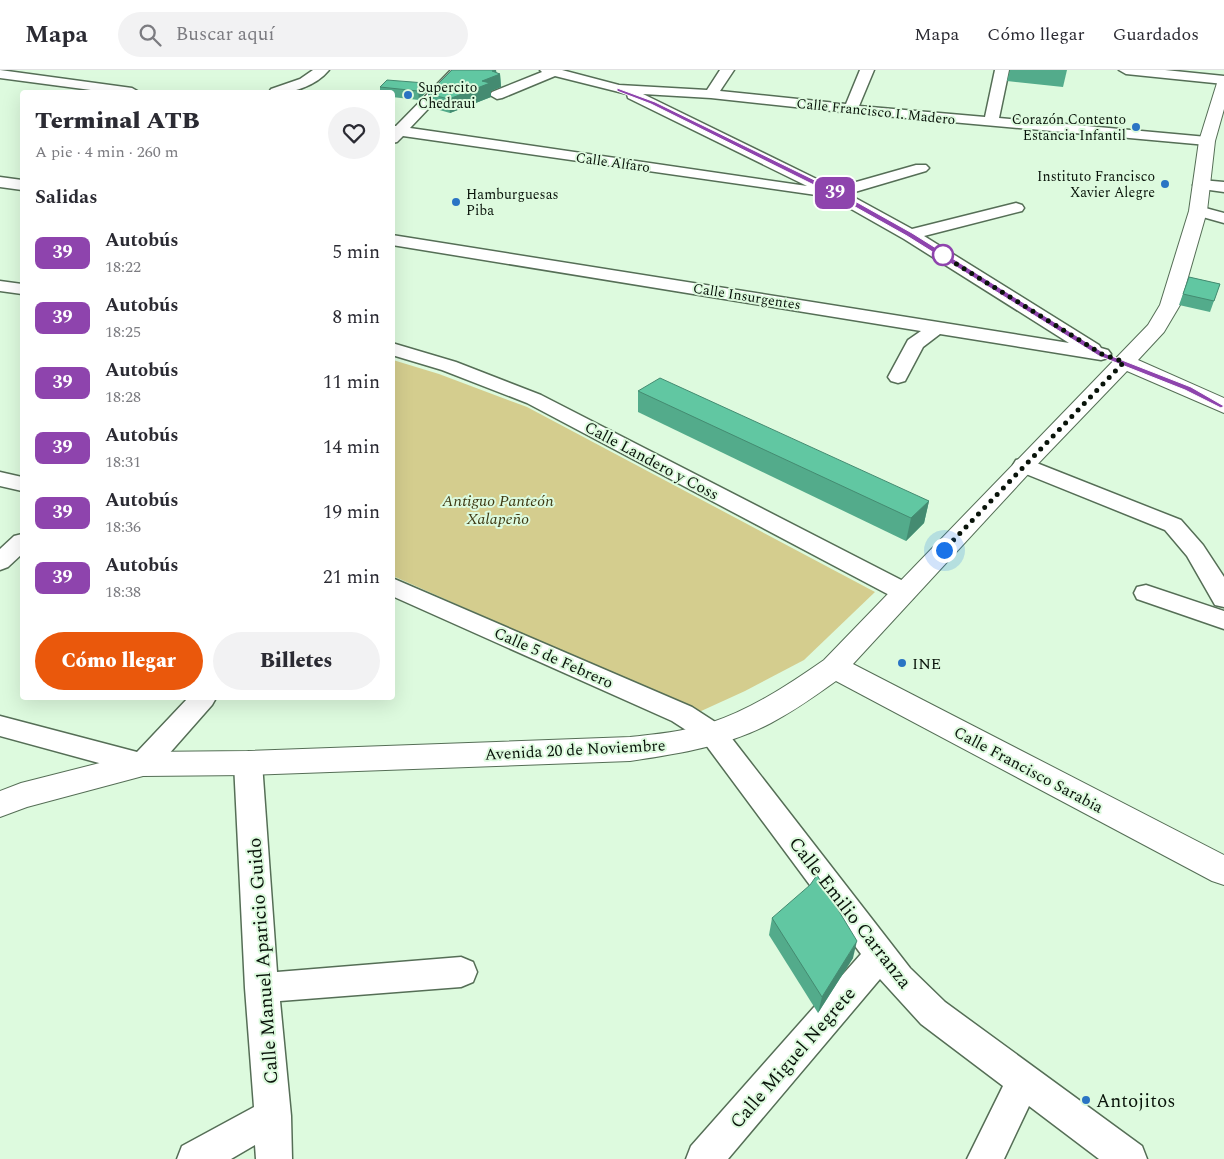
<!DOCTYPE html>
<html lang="es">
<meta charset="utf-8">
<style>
body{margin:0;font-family:Spectral,serif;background:#f2f2f3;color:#2b2b33;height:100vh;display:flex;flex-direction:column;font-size:19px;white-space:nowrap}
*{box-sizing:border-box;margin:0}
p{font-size:16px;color:#7c7c81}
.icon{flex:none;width:28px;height:28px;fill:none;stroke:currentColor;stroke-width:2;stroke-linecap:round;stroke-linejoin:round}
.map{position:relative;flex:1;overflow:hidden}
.side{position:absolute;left:20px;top:20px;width:375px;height:610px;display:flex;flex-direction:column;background:#fff;border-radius:5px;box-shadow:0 5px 20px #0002}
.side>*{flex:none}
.badge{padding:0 10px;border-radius:8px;font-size:18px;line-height:32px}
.you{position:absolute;width:25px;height:25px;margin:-12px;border:4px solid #fff;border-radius:50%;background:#1a73e8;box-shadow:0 0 0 8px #1a73e833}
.map>.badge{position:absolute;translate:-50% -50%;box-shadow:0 0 0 2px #fff}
h2{padding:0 15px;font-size:19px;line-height:45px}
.round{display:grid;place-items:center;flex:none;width:52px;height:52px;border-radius:26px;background:#f2f2f3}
.head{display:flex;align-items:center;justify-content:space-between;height:85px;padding:0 15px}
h1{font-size:24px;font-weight:800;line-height:38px}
.cta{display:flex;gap:10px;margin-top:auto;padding:10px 15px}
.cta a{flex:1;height:58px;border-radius:30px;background:#ea580c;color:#fff;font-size:20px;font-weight:800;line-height:58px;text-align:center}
.cta a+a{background:#f2f2f3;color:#2b2b33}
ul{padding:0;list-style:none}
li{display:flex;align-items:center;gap:15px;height:65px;padding:0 15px}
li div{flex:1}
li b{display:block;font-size:19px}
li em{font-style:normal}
li .badge{min-width:55px;font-weight:700;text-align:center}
header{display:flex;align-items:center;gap:30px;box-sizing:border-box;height:70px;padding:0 25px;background:#fff;border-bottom:1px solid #e1e1e2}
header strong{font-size:24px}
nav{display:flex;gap:28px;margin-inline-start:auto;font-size:18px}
.search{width:350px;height:45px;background:#f2f2f3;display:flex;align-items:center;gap:12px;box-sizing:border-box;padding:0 18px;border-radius:28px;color:#7c7c81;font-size:19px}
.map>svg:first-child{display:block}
.green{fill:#d4cd8e}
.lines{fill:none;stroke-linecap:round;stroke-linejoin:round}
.minor-casing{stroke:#556e56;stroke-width:3}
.major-casing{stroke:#556e56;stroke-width:2}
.minor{fill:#fff;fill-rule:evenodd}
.major{fill:#fff;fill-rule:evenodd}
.wall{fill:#53ab8b}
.shaded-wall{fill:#448b71}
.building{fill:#61c7a2;stroke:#448b71}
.line{fill:#8e44ad;stroke:#fff}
.walk{stroke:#09130a;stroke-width:5;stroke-dasharray:0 9}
.poi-dot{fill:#2a74c4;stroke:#ddfade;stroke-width:2}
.stop-dot{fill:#fff;stroke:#8e44ad;stroke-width:2.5}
.labels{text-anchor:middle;stroke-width:4;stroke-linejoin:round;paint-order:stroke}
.far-poi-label{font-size:14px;fill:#09130a;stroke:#ddfade;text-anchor:start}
.far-street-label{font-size:14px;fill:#09130a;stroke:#ddfade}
.street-label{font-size:16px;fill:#09130a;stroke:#ddfade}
.park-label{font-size:16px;font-style:italic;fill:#3e3913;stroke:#ddfade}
.poi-label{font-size:16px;fill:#09130a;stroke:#ddfade;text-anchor:start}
.near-street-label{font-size:19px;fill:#09130a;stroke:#ddfade}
.near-poi-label{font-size:19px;fill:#09130a;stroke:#ddfade;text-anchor:start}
</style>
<header>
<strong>Mapa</strong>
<div class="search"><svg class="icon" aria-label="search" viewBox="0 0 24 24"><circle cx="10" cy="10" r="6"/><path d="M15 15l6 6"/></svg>Buscar aquí</div>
<nav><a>Mapa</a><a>Cómo llegar</a><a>Guardados</a></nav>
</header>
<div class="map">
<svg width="1224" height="1089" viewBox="0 0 1224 1089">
<rect width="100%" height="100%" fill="#ddfade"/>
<path class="green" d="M393,290L439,304L527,337L875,522L804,590L745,621L699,642L393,506Z"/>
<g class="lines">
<g class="minor-casing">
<g id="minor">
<path d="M0,0L132,18L139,22H106L0,8Z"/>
<path d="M313,0H329C315,17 289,25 269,22L271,19L300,9Z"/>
<path d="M451,0H465L410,58L807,116L628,28L627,24L555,6L502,28L497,29L490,25L492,22L542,2L540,0H562L619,15L707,20L720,0H734L720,21L846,34L860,0H874L859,36L985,47L995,0H1009L999,48L1207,67L1212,68L1214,71L1212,74L1207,75L851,43L711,28L643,24L835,118L916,95H926L929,98L926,101L848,124L912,159L1016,133L1022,135L1024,138L1022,141L924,166L1099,275L1101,278L1108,280L1111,284L1108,288L1101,290L940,264L923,277L905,311L898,313L891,311L888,307L908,270L921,261L392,175V165L1069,273L904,169L830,127L403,66L397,72L392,73V56H396Z"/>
<path d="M1119,0H1165L1224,6V14L1126,4Z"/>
<path d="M0,107L22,110V120L0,117Z"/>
<path d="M1201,110L1224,112V122L1195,118L1193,115L1195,112Z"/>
<path d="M1198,136L1224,143V153L1192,144L1190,141L1192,138Z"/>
<path d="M0,211L22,214V224L0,221Z"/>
<path d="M392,273L456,292L541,325L913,516L916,522L913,528L904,530L895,528L527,333L442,300L392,285Z"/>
<path d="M1024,388L1181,450L1203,475L1224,507V537L1215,535L1187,486L1165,460L1016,400L1013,395L1016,390Z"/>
<path d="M0,402L22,407V421L0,416Z"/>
<path d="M22,464V484L8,497L0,500V479L14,466Z"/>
<path d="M392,508L692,637L723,657L910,898L945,932L1142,1076L1147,1089H1099L1029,1036L1004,1089H967L1003,1016L921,954L880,909L728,1089H686L691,1076L861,884L703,671L672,651L392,526Z"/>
<path d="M1146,515L1224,541V559L1137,529L1134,523L1137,517Z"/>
<path d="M188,628H216L212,635L153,702L143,705L0,666V646L137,682Z"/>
<path d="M248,682L258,685L262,693L277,902L461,887L473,892L477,902L473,912L461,917L280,931L291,1046L292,1089H256L255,1075L231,1089H177L182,1076L254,1037L245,918L234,693L238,685Z"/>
</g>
</g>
<g class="major-casing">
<path id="major" d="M1224,9V39L1215,71L1207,141L1180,235L1164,262L1138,290L1224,328V343L1127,301L1032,400L853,594L1224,785V815L1212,811L836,611C815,626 794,641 771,653C728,676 678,684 630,691L248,705L143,706L27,737L0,747V721L21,713L143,682L248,681L630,667C656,664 684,662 710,653C752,639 788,615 824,590L1148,255L1160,235L1189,141L1199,71L1217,13L1219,10Z"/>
</g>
<use href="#minor" class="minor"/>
<use href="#major" class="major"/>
</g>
<g class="wall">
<path d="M1010,0H1067L1063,17L1007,11Z"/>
<path d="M497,3L500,4L501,17L491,21V27L450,43L429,37L428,24Z"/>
<path d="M387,10L426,22L419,30L392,27V22H380V17Z"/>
<path d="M1189,207L1220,214L1210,242L1179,235Z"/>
<path d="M638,321L929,431L924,453L906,471L638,342Z"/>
<path d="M772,848L853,888L818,943L769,865Z"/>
</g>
<g class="shaded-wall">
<path d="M494,0H496L497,5L500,4L501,17L491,21V27L450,43L449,29L482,11L492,1Z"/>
<path d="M425,13L426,22L419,30L418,21Z"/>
<path d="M929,431L924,453L906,471L911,448Z"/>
<path d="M857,871L853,888L818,943L822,927Z"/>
</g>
<g class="building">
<path d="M452,0H494L492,1L500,4L482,11L490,13L449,29L428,24Z"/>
<path d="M387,10L425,13L418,21L380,17Z"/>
<path d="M1189,207L1220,214L1214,231L1183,224Z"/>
<path d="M660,308L929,431L911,448L638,321Z"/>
<path d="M817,805L857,871L822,927L772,848L810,815Z"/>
</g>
<path class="line" d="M617,18L655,32L837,121L912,163L1104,283L1191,317L1224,336L1221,338L1185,320L1099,286L907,166L832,124L651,34L617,21Z"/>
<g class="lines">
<path class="walk" d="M943,185H942L1102,284L1124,292L944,480"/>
</g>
<g class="poi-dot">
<circle cx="408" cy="25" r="5"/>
<circle cx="1136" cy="57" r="5"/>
<circle cx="1165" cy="114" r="5"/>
<circle cx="456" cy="132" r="5"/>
<circle cx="902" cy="593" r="5"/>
<circle cx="1086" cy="1030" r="5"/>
</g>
<circle class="stop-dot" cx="943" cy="185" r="10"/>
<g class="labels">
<g class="far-poi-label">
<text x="418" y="22">Supercito<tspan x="418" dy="16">Chedraui</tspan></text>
<text x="1126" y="54" text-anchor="end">Corazón Contento<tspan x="1126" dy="16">Estancia Infantil</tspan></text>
<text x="1155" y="111" text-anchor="end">Instituto Francisco<tspan x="1155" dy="16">Xavier Alegre</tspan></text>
<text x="466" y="129">Hamburguesas<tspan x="466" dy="16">Piba</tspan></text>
</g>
<g class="far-street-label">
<text transform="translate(876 41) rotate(6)" y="5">Calle Francisco I. Madero</text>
<text transform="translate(613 92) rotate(8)" y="5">Calle Alfaro</text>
<text transform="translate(747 226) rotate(9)" y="5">Calle Insurgentes</text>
</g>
<g class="street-label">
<text transform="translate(652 390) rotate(28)" y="6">Calle Landero y Coss</text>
<text transform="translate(554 587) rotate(24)" y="6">Calle 5 de Febrero</text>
<text transform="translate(575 679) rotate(-3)" y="6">Avenida 20 de Noviembre</text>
<text transform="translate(1029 699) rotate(28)" y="6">Calle Francisco Sarabia</text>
</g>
<g class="park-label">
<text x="498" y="436">Antiguo Panteón<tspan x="498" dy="18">Xalapeño</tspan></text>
</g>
<g class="poi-label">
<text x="912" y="599">INE</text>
</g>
<g class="near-street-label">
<text transform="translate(851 842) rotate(52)" y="7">Calle Emilio Carranza</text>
<text transform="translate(262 891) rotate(-94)" y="7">Calle Manuel Aparicio Guido</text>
<text transform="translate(792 987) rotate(-49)" y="7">Calle Miguel Negrete</text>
</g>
<g class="near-poi-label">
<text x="1096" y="1037">Antojitos</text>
</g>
</g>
</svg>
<div class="you" style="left:944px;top:480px"></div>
<b class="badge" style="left:835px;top:123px;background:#8e44ad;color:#fff">39</b>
<section class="side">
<div class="head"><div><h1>Terminal ATB</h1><p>A pie · 4 min · 260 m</p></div><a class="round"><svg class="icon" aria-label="heart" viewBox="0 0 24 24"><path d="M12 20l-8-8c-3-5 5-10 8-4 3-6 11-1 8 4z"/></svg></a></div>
<h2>Salidas</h2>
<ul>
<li><span class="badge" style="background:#8e44ad;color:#fff">39</span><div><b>Autobús</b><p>18:22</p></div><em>5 min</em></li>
<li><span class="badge" style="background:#8e44ad;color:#fff">39</span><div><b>Autobús</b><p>18:25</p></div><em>8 min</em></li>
<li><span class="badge" style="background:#8e44ad;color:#fff">39</span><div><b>Autobús</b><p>18:28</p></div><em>11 min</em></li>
<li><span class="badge" style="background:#8e44ad;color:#fff">39</span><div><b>Autobús</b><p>18:31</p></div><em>14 min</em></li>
<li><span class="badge" style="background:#8e44ad;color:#fff">39</span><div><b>Autobús</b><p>18:36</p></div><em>19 min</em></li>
<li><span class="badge" style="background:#8e44ad;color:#fff">39</span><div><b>Autobús</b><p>18:38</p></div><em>21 min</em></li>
</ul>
<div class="cta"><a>Cómo llegar</a><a>Billetes</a></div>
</section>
</div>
